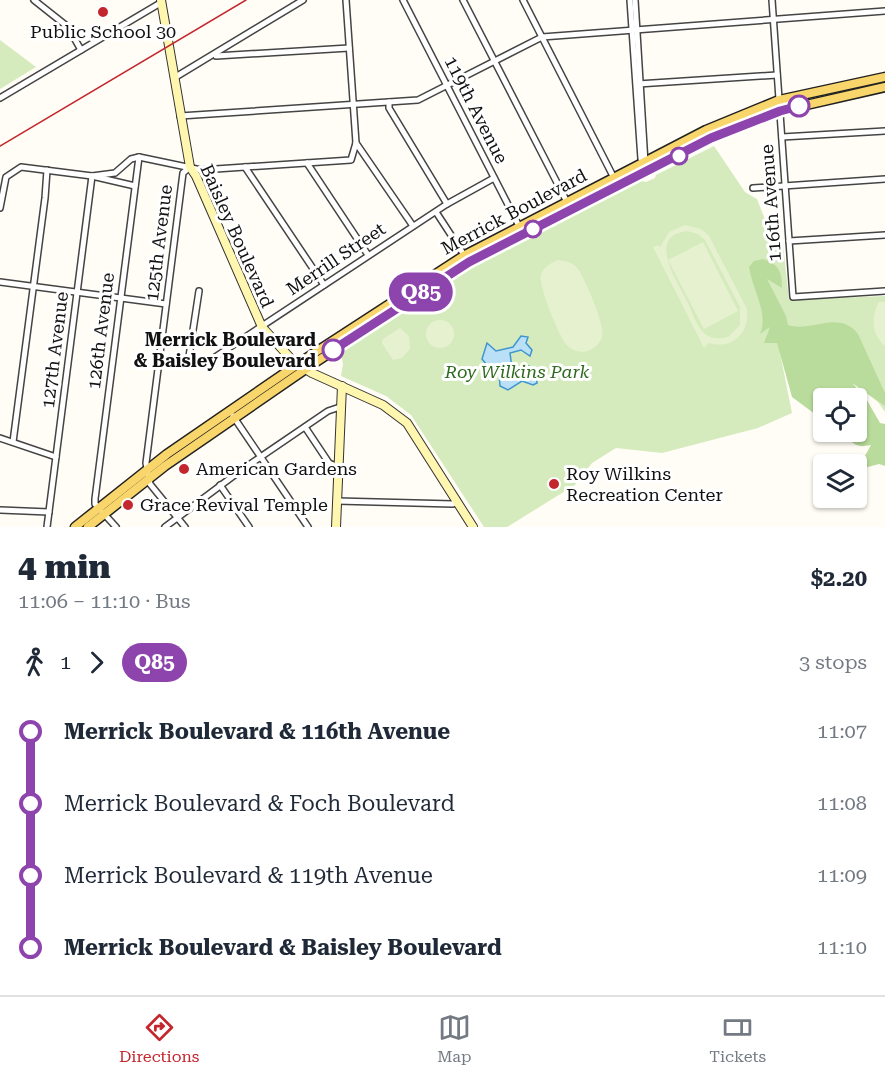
<!DOCTYPE html>
<meta charset="utf-8">
<style>
body{margin:0;font-family:"Roboto Serif",serif;background:#f2f2f3;color:#1f2937;height:100vh;display:flex;flex-direction:column;font-size:22px;white-space:nowrap}
*{box-sizing:border-box;margin:0}
p{font-size:20px;color:#747a83}
.icon{flex:none;width:33px;height:33px;fill:none;stroke:currentColor;stroke-width:2;stroke-linecap:round;stroke-linejoin:round}
.map{position:relative;height:527px;overflow:hidden}
.side{display:flex;flex-direction:column;background:#fff;flex:1}
.side>*{flex:none}
.badge{padding:0 12px;border-radius:20px;font-size:21px;line-height:39px}
.tools{position:absolute;left:813px;top:388px;display:grid;gap:12px}
.tools a{display:grid;place-items:center;width:54px;height:54px;border-radius:6px;background:#fff;box-shadow:0 2px 4px #0004;font-size:30px}
.map>.badge{position:absolute;translate:-50% -50%;box-shadow:0 0 0 3px #fff}
.legs{display:flex;align-items:center;gap:9px;height:66px;padding:0 18px;font-size:20px}
.legs p{margin-inline-start:auto}
.summary{display:flex;align-items:center;justify-content:space-between;height:102px;padding:0 18px}
h1{font-size:33px;font-weight:800;line-height:45px}
ul{padding:0 18px;list-style:none}
li{display:flex;align-items:center;gap:21px;height:72px;font-size:22px}
li i{display:grid;place-items:center;width:9px;height:100%;margin:0 8px;background:currentColor}
li i::after{content:'';width:15px;height:15px;margin:-8px;border:4px solid;border-radius:50%;background:#fff}
li p{margin-inline-start:auto}
li:first-child i{background:linear-gradient(#0000 50%,currentColor 0)}
li:last-child i{background:linear-gradient(currentColor 50%,#0000 0)}
.tab-bar{display:flex;justify-content:space-around;align-items:center;height:84px;border-top:2px solid #e0e1e3;background:#fff;font-size:16px;color:#747a83}
.tab-bar a{display:grid;justify-items:center;gap:3px}
.tab-bar .active{color:#c4262e}
.map>svg:first-child{display:block}
.green{fill:#d5ebbd}
.forest{fill:#b9dc9c}
.pitch{fill:#e6f2cf;fill-rule:evenodd}
.water{fill:#b9e0f7;stroke:#3f96cf;stroke-width:1.5}
.lines{fill:none;stroke-linecap:round;stroke-linejoin:round}
.street-casing{stroke:#444;stroke-width:8}
.secondary-casing{stroke:#333;stroke-width:10}
.primary-casing{stroke:#222;stroke-width:11}
.street{stroke:#fff;stroke-width:5}
.secondary{stroke:#fff6b0;stroke-width:8}
.primary{stroke:#f9d66b;stroke-width:8}
.rail{stroke:#c4262e;stroke-width:1.5}
.line-1-casing{stroke:#fff;stroke-width:14}
.line-1{stroke:#8e44ad;stroke-width:9}
.poi-dot{fill:#c4262e;stroke:#fff;stroke-width:2}
.stop-1-dot{fill:#fff;stroke:#8e44ad;stroke-width:3}
.labels{text-anchor:middle;stroke-width:6;stroke-linejoin:round;paint-order:stroke}
.poi-label{font-size:18px;fill:#111;stroke:#fff;text-anchor:start}
.street-label{font-size:18px;fill:#111;stroke:#fff}
.stop-label{font-size:18px;font-weight:bold;fill:#111;stroke:#fff;text-anchor:end}
.park-label{font-size:18px;font-style:italic;fill:#2f6b1f;stroke:#fff}
</style>
<div class="map">
<svg width="885" height="527" viewBox="0 0 885 527">
<rect width="100%" height="100%" fill="#fffdf5"/>
<g class="green">
<path d="M0,40L36,67L0,89Z"/>
<path d="M714,146L745,192L757,199L766,222L783,244L789,300L885,296V412L878,402L799,342L778,343L792,413L758,428L662,453L616,448L592,463L575,485L507,527H484L411,415L386,396L341,376L343,364L341,353L457,276L641,181L646,182L655,178L656,175Z"/>
</g>
<path class="forest" d="M763,259C779,264 782,272 782,288L767,279L786,316L788,325C811,333 839,309 858,334L885,393V406L852,383L864,395L880,423L885,424V466L879,464L857,470L871,445C854,449 853,442 841,432H856V399H824L823,420L792,397L777,343H764L770,327L760,334C769,313 753,292 749,267L754,261Z"/>
<g class="pitch">
<path d="M685,225L701,229L709,236L747,309C750,333 732,350 709,343L704,348L653,247L658,245L660,247L669,232ZM687,231L698,234L705,240L740,307V325L728,337C720,339 712,339 705,334C696,326 692,311 687,301C677,281 646,236 687,231Z"/>
<path d="M703,242L738,311L704,329L668,260Z"/>
<path d="M558,260C565,261 573,262 578,269C585,279 606,327 602,337C600,343 595,348 590,350C582,354 571,351 565,343C558,333 538,285 541,275C543,267 551,263 558,260Z"/>
<path d="M879,302H885V346C871,334 871,317 879,302Z"/>
<circle cx="440" cy="334" r="14"/>
<path d="M400,328L409,336L410,349L402,358L393,360L382,343L383,339Z"/>
</g>
<path class="water" d="M521,336L528,337L526,343L532,350L530,356L521,350L510,353L512,368L529,366L530,371L536,375L537,383L533,385L522,381L508,390L500,386L499,372L492,371L482,359L487,343L496,351L513,347Z"/>
<g class="lines">
<g class="street-casing">
<g id="street">
<path d="M34,0L68,27L81,50"/>
<path d="M403,0L520,228"/>
<path d="M463,0L568,204"/>
<path d="M523,0L614,178"/>
<path d="M630,0L641,159L645,162"/>
<path d="M635,0L645,163"/>
<path d="M772,0L793,297L885,291"/>
<path d="M216,56L349,48"/>
<path d="M174,78L303,0"/>
<path d="M638,84L777,75"/>
<path d="M0,98L162,2"/>
<path d="M389,102V108L447,204"/>
<path d="M180,116L418,100L542,37L885,11"/>
<path d="M782,137L885,131"/>
<path d="M356,143L413,226"/>
<path d="M307,163L368,255"/>
<path d="M245,167L324,285"/>
<path d="M92,176L115,173L131,159L139,157L201,170L351,160L356,143L346,0"/>
<path d="M753,188L885,179"/>
<path d="M0,208L6,177L21,167L92,176L135,186"/>
<path d="M436,212L466,258"/>
<path d="M789,241L885,235"/>
<path d="M0,282L166,304"/>
<path d="M159,359L203,365L447,204L494,178"/>
<path d="M188,363L199,291"/>
<path d="M233,416L308,527"/>
<path d="M305,427L329,463L338,467"/>
<path d="M0,438L56,457"/>
<path d="M13,442L45,198L47,170"/>
<path d="M220,485L249,527"/>
<path d="M337,501L453,504L457,500"/>
<path d="M0,510L49,512"/>
<path d="M47,527L92,176"/>
<path d="M116,527L95,504V499L139,157"/>
<path d="M165,527L240,471L328,411L340,407"/>
<path d="M185,527L150,484L146,463L183,173L190,167"/>
</g>
</g>
<g class="secondary-casing">
<g id="secondary">
<path d="M161,0L190,167L196,176L262,327L293,361L312,373L383,405L407,423L473,527"/>
<path d="M336,527L342,386"/>
</g>
</g>
<g class="primary-casing">
<g id="primary">
<path d="M75,527L167,454L311,355L465,255L706,130L779,100L885,77"/>
<path d="M88,527L165,466L313,364L469,262L711,138L780,111L885,87"/>
</g>
</g>
<use href="#street" class="street"/>
<use href="#secondary" class="secondary"/>
<use href="#primary" class="primary"/>
<path class="rail" d="M0,146L246,0"/>
</g>
<g class="lines">
<g class="line-1-casing">
<path id="line-1" d="M333,350L469,262L711,138L780,111L799,106"/>
</g>
<use href="#line-1" class="line-1"/>
</g>
<g class="poi-dot">
<circle cx="103" cy="12" r="6"/>
<circle cx="184" cy="469" r="6"/>
<circle cx="554" cy="484" r="6"/>
<circle cx="128" cy="505" r="6"/>
</g>
<g class="stop-1-dot">
<circle cx="799" cy="106" r="10"/>
<circle cx="679" cy="156" r="8"/>
<circle cx="533" cy="229" r="8"/>
<circle cx="333" cy="350" r="10"/>
</g>
<g class="labels">
<g class="poi-label">
<text x="103" y="38" text-anchor="middle">Public School 30</text>
<text x="196" y="475">American Gardens</text>
<text x="566" y="480">Roy Wilkins<tspan x="566" dy="21">Recreation Center</tspan></text>
<text x="140" y="511">Grace Revival Temple</text>
</g>
<g class="street-label">
<text transform="translate(476 110) rotate(63)" y="6">119th Avenue</text>
<text transform="translate(771 203) rotate(-94)" y="6">116th Avenue</text>
<text transform="translate(514 212) rotate(-28)" y="6">Merrick Boulevard</text>
<text transform="translate(237 236) rotate(66)" y="6">Baisley Boulevard</text>
<text transform="translate(159 243) rotate(-83)" y="6">125th Avenue</text>
<text transform="translate(336 259) rotate(-34)" y="6">Merrill Street</text>
<text transform="translate(101 331) rotate(-83)" y="6">126th Avenue</text>
<text transform="translate(55 350) rotate(-83)" y="6">127th Avenue</text>
</g>
<g class="stop-label">
<text x="316" y="346">Merrick Boulevard<tspan x="316" dy="21">&amp; Baisley Boulevard</tspan></text>
</g>
<g class="park-label">
<text x="517" y="378">Roy Wilkins Park</text>
</g>
</g>
</svg>
<div class="tools">
<a><svg class="icon" aria-label="locate" viewBox="0 0 24 24"><circle cx="12" cy="12" r="6"/><path d="M12 2v4M12 18v4M2 12h4M18 12h4"/></svg></a>
<a><svg class="icon" aria-label="layers" viewBox="0 0 24 24"><path d="M12 4l9 5-9 5-9-5zM3 14l9 5 9-5"/></svg></a>
</div>
<b class="badge" style="left:421px;top:292px;background:#8e44ad;color:#fff">Q85</b>
</div>
<section class="side">
<div class="summary"><div><h1>4 min</h1><p>11:06 – 11:10 · Bus</p></div><b>$2.20</b></div>
<div class="legs"><svg class="icon" aria-label="walk" viewBox="0 0 24 24"><circle cx="13" cy="4" r="2"/><path d="M13 8l-2 6 4 7M11 14l-3 7M7 12l3-4h3l4 4"/></svg>1<svg class="icon" aria-label="forward" viewBox="0 0 24 24"><path d="M9 5l7 7-7 7"/></svg><b class="badge" style="background:#8e44ad;color:#fff">Q85</b><p>3 stops</p></div>
<ul>
<li><i style="color:#8e44ad"></i><b>Merrick Boulevard &amp; 116th Avenue</b><p>11:07</p></li>
<li><i style="color:#8e44ad"></i><span>Merrick Boulevard &amp; Foch Boulevard</span><p>11:08</p></li>
<li><i style="color:#8e44ad"></i><span>Merrick Boulevard &amp; 119th Avenue</span><p>11:09</p></li>
<li><i style="color:#8e44ad"></i><b>Merrick Boulevard &amp; Baisley Boulevard</b><p>11:10</p></li>
</ul>
</section>
<nav class="tab-bar">
<a class="active"><svg class="icon" aria-label="directions" viewBox="0 0 24 24"><path d="M12 3l9 9-9 9-9-9zM9 14v-3h6M13 9l2 2-2 2"/></svg>Directions</a>
<a><svg class="icon" aria-label="map" viewBox="0 0 24 24"><path d="M3 6l6-2 6 2 6-2v14l-6 2-6-2-6 2zM9 4v14M15 6v14"/></svg>Map</a>
<a><svg class="icon" aria-label="tickets" viewBox="0 0 24 24"><path d="M3 7h18v10H3zM15 7v10"/></svg>Tickets</a>
</nav>
